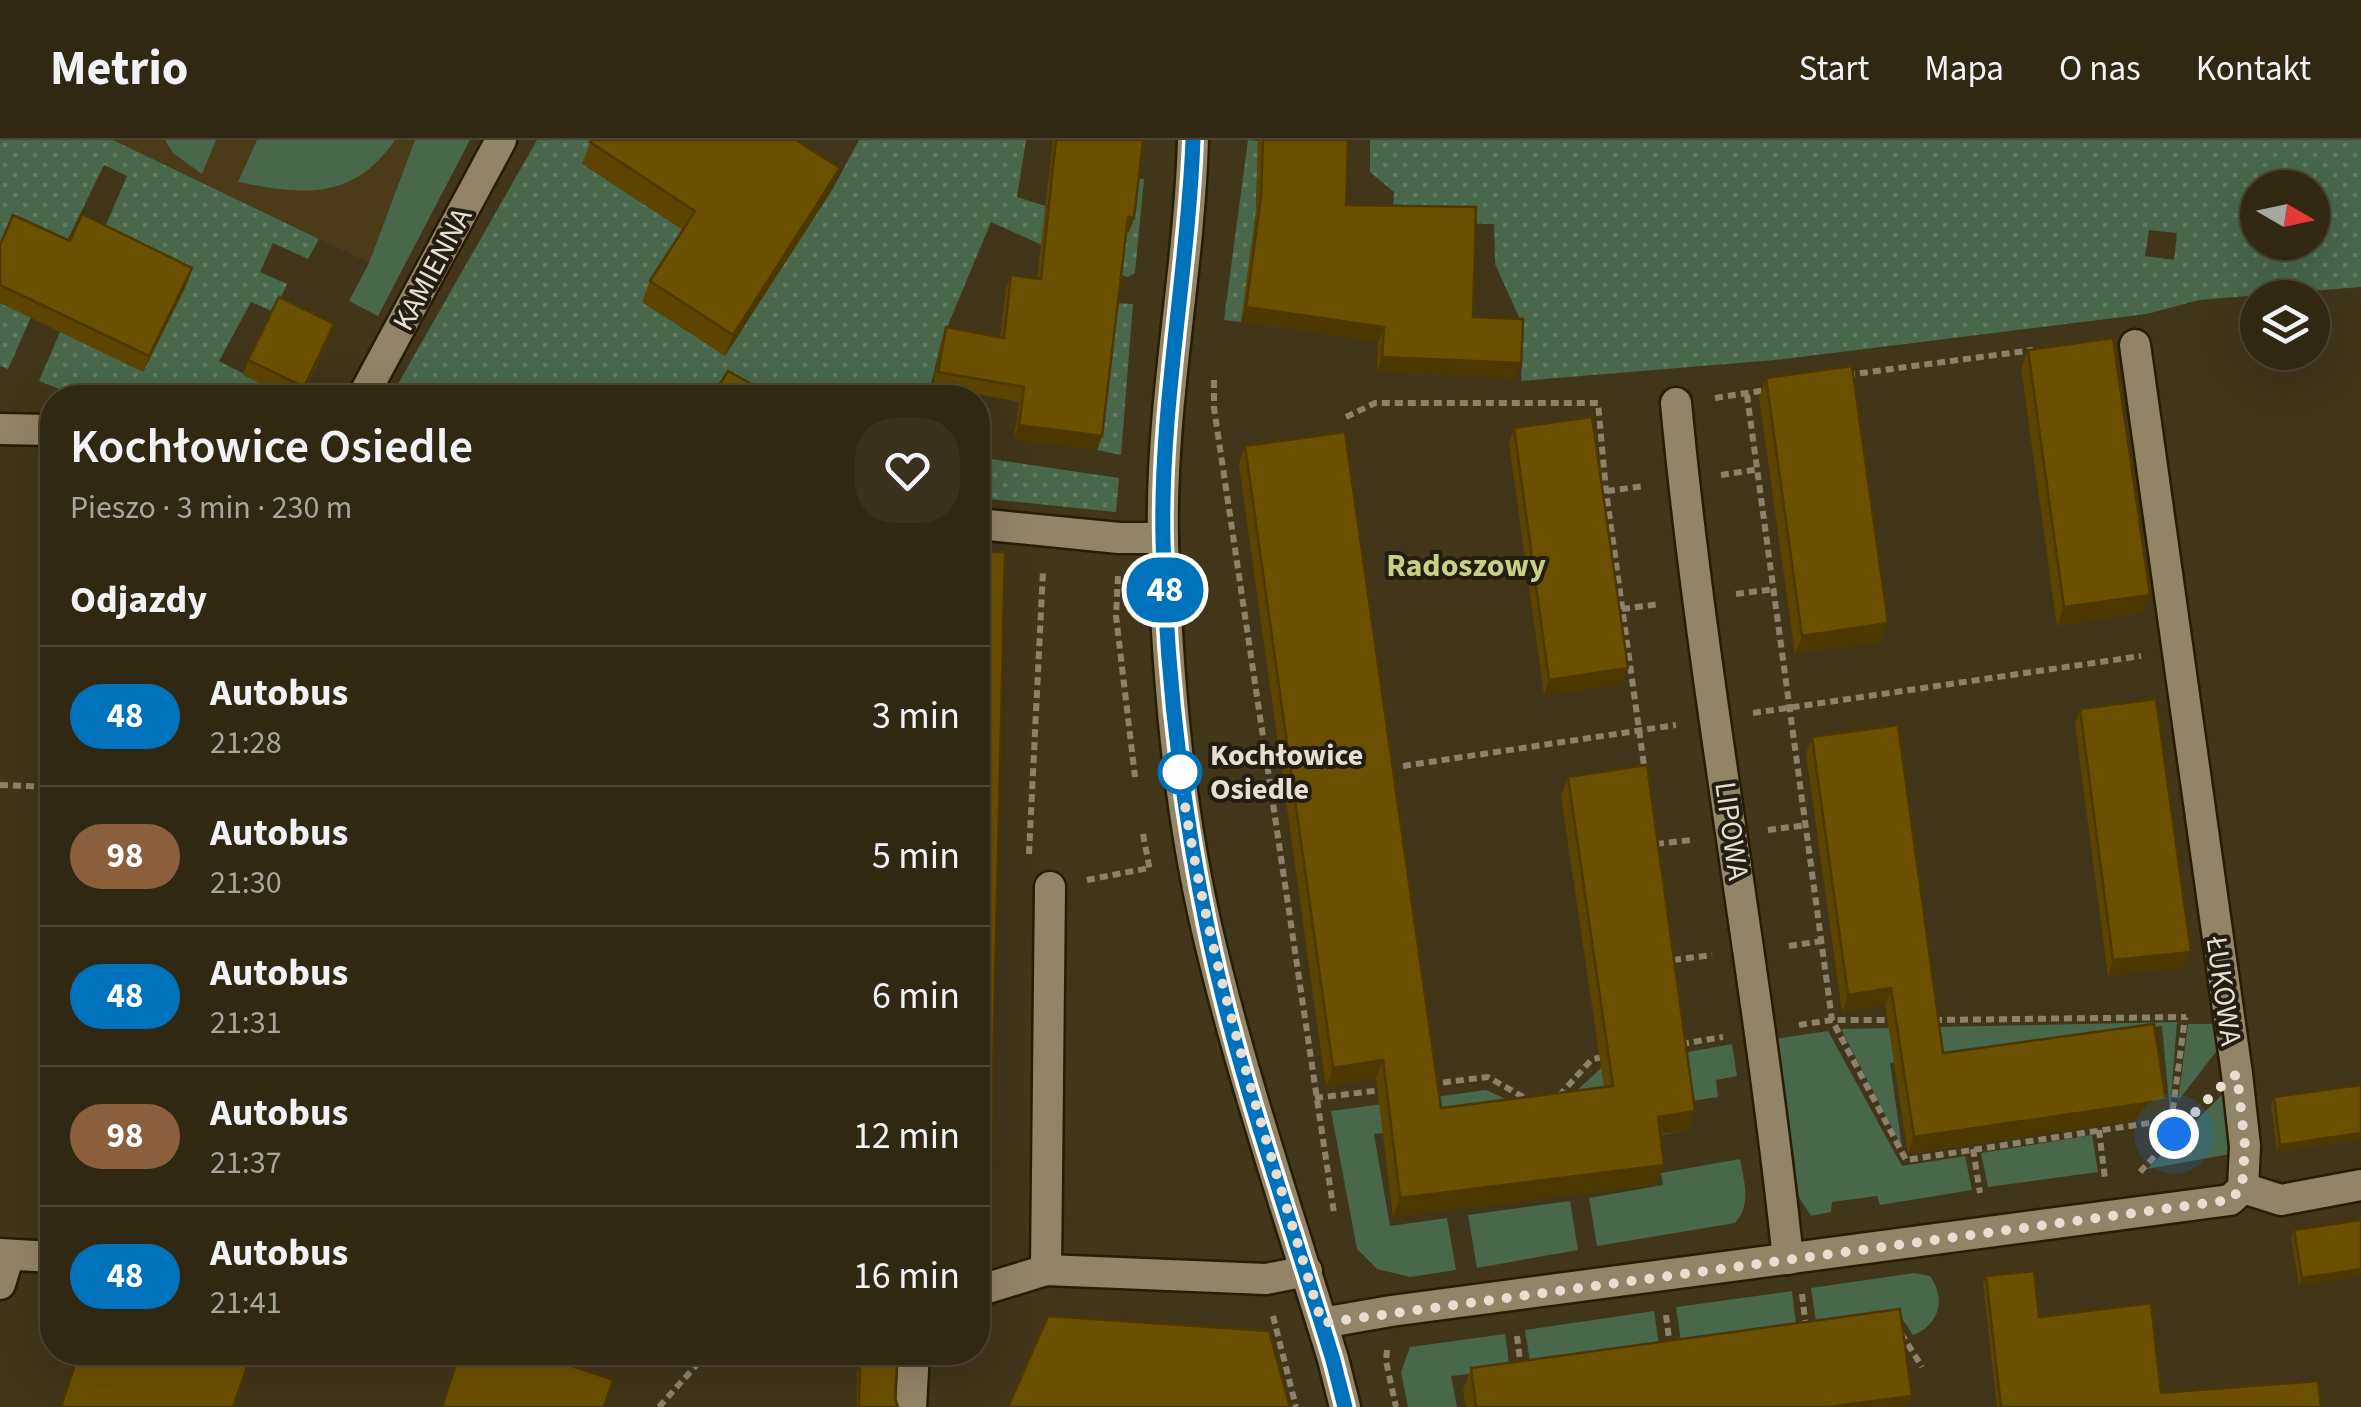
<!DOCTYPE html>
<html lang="pl">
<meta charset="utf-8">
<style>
body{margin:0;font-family:"Source Sans 3",sans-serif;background:#39301d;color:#f1f3f6;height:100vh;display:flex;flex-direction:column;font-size:38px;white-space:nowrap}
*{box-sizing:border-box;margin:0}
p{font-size:32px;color:#a8a6a0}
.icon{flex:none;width:55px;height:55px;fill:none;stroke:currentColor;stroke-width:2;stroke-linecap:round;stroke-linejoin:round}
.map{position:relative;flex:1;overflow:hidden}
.side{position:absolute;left:40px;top:245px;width:950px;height:980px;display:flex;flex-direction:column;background:#312814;border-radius:40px;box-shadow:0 10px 40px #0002,0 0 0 2px #4c4434}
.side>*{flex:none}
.badge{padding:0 20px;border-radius:32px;font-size:35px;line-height:65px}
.needle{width:65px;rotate:99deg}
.buttons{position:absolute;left:2240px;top:30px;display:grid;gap:20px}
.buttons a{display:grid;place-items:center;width:90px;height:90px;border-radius:50%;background:#312814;box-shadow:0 10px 40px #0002,0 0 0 2px #4c4434;font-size:50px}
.you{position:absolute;width:50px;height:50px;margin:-25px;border:8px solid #fff;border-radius:50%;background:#1a73e8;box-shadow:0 0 0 15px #1a73e833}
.map>.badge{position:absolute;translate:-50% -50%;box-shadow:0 0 0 5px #fff}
h2{padding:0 30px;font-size:38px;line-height:90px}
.round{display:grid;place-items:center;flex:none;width:105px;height:105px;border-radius:40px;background:#39301d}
.headline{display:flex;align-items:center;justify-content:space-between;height:170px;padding:0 30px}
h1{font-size:48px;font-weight:600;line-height:75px}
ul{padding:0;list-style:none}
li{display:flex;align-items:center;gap:30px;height:140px;padding:0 30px;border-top:2px solid #4c4434}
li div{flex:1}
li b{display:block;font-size:38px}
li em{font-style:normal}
li .badge{min-width:110px;font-weight:700;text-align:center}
header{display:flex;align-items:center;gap:60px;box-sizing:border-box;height:140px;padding:0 50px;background:#312814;border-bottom:2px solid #4c4434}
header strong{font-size:48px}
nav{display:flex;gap:55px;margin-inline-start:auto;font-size:35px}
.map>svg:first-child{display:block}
.built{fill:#4b3b19}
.grass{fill:#48674b}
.park{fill:url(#park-dots);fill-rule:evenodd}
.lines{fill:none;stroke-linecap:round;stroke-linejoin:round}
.minor-casing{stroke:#281c02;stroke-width:35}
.path{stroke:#8c826c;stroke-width:6;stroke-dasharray:8 5;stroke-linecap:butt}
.minor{stroke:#928467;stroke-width:30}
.wall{fill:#5d4501}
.shaded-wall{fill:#4c3801}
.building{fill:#6c5001;stroke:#4c3801;stroke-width:2.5}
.line-casing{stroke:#fff;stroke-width:22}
.line{stroke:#0072bc;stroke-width:15}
.walk{stroke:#e6dfcf;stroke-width:10;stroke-dasharray:0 18}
.stop-dot{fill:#fff;stroke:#0072bc;stroke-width:5}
.labels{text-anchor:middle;stroke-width:8;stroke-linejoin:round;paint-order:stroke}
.street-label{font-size:30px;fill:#e6dfcf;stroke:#231d12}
.stop-label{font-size:30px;font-weight:bold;fill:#e6dfcf;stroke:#231d12;text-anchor:start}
.neighbourhood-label{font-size:32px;font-weight:bold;fill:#c5d185;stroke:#231d12}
</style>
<header>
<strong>Metrio</strong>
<nav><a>Start</a><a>Mapa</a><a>O nas</a><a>Kontakt</a></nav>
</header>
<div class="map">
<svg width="2361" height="1267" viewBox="0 0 2361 1267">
<defs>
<pattern id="park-dots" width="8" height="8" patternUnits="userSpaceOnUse" patternTransform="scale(2.5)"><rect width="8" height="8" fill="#48674b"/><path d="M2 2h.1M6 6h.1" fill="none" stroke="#627c64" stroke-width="1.8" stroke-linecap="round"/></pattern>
</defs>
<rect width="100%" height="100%" fill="#41351a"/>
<path class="built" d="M113,0H415L369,123Z"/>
<g class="grass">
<path d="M165,0H216L202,34L173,13Z"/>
<path d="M257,0H395C353,61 303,55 238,42Z"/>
<path d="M415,0H470L378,176L349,161L369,123Z"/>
<path d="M2177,882L2170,972L2162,886L1890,923L1902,1007L1841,889Z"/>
<path d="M2188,884H2218L2219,908L2178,961Z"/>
<path d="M1828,891L1902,1026L1965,1016L1972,1050L1880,1065L1877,1056L1832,1062L1831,1072L1811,1076L1795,1051L1775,899Z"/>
<path d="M1732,904L1737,936L1716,940L1718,957L1678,963L1682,991L1653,997L1560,966L1601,928Z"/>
<path d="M2229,948L2230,1014L2147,1029Z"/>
<path d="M1486,950L1539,974L1374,994L1390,1086L1447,1078L1456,1130L1410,1137L1377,1129L1357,1109L1331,971Z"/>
<path d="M2092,995L2098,1032L1988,1047L1981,1013Z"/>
<path d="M1740,1019C1744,1042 1752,1064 1735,1083L1597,1106L1589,1058L1663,1045L1661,1033Z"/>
<path d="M1570,1061L1578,1110L1477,1128L1468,1075Z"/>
<path d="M1914,1133L1930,1136C1946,1158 1940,1185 1913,1195L1897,1171L1816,1182L1811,1148Z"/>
<path d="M1792,1151L1796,1185L1681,1201L1676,1167Z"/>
<path d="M1654,1171L1659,1204L1530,1222L1525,1190Z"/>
<path d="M1505,1194L1510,1230L1451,1236L1457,1267H1408L1401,1232L1410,1207Z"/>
</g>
<g class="park">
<path d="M0,0H113L319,99L308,119L273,103L260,132L287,144L274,172L251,162L219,221L289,257H80L39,241L127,36L104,25L60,115L0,108Z"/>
<path d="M537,0H597L832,50L859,0H1026L1017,57L1045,66L1044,83L1135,38L1144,39L1135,133L1128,137L1093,128L991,82L941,202L928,257L390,258Z"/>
<path d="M1248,0L1258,1L1256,72L1241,182L1224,180Z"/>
<path d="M1370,0H2361V147L2199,160L2147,174L1775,220L1521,241L1524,188L1495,124L1494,84L1392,82L1394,52L1370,32ZM2258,48H2312V102H2258ZM2149,90L2177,93L2174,120L2145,116Z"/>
<path d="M0,163L31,177L8,229L0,226Z"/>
<path d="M1115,163L1133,164L1121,315L1097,310Z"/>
<path d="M978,317L1119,338L1116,372L978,358Z"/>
</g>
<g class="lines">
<g class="minor-casing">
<g id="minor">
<path d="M1193,0C1189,134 1160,266 1163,400C1167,533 1178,669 1209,798C1243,941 1290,1079 1333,1219L1345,1267"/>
<path d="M362,258L501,0"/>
<path d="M1676,263C1703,550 1758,833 1788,1119"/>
<path d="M0,289L52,290"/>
<path d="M978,384L1119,398H1163"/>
<path d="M2243,1048L2281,1060L2361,1045"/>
<path d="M0,1114L52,1117"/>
<path d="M1046,1130L1050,747"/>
<path d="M0,1144L9,1115"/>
<path d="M978,1151L1046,1130L1266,1139L1307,1131"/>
<path d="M1322,1183L1391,1171L2230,1060L2243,1048L2245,1006L2237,934L2135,205"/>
<path d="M911,1267L914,1212"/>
</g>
</g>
<g class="path">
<path d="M1847,235L2033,210"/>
<path d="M1214,240V268L1334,1073"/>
<path d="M1747,255L1832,880L1906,1020L2169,980L2172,976L2185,877"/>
<path d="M1715,258L1766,250"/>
<path d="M1346,277L1375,263H1598L1606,351L1645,633"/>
<path d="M1721,335L1759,329"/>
<path d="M1607,351L1644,346"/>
<path d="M1118,436L1116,476L1135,637"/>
<path d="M1736,454L1775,449"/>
<path d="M1622,469L1660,464"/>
<path d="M1753,573L2141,516"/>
<path d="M1403,626L1676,585"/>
<path d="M0,645L52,647"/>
<path d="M1768,690L1807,685"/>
<path d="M1143,694L1150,731"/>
<path d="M1656,704L1692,700"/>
<path d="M1029,714L1043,431"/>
<path d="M1087,740L1149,728"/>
<path d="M1789,806L1822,801"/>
<path d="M1673,820L1712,815"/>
<path d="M1934,880L2186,877"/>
<path d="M1799,885L1832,880H1891"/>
<path d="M1681,904L1723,897"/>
<path d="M1430,944L1488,937L1530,961"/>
<path d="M1559,956L1592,919L1604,917"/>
<path d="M1315,958L1382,950"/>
<path d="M2099,990L2105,1039"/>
<path d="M1973,1009L1980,1053"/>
<path d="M2140,1032L2199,968"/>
<path d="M1802,1154L1806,1187"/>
<path d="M1666,1175L1670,1207"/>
<path d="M1273,1176L1296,1267"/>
<path d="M1901,1193L1922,1227"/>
<path d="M1517,1196L1521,1228"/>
<path d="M1387,1210L1386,1221L1396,1267"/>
<path d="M659,1267L708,1212"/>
</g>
<use href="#minor" class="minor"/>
</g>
<g class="wall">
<path d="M591,0L832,50L725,216L642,162L650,141L683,90L582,24Z"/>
<path d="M1053,0H1143L1134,78L1129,92L1127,91L1102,296L1097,310L1014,299L1019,262L933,246L941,202L946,187L1000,197L1006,149L1011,135L1037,138Z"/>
<path d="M1258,0H1348L1346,65L1473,177L1516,238L1377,232L1378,202L1241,182L1256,72Z"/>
<path d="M70,101L187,144L143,232L0,163V105Z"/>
<path d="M329,199L301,258H289L243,235L248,220Z"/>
<path d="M2028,210L2143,473L2057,486L2021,228Z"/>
<path d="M1766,238L1881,502L1795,514L1759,257Z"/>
<path d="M1514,288L1622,544L1544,555L1509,303Z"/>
<path d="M1245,306L1441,968L1604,947L1561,656L1568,637L1695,971L1689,990L1660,994L1657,1044L1393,1077L1376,939L1326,947L1239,325Z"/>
<path d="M2080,569L2185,827L2108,836L2075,584Z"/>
<path d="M1812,597L1943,913L2160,976L1908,1014L1885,865L1842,872L1806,614Z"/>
<path d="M2361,945V1000L2277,1012L2271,965L2274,957Z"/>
<path d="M2361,1080L2299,1146L2291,1098L2294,1090Z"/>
<path d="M1986,1136L2039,1177L2161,1253L2321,1267H1997L1983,1144Z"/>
<path d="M860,1225L895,1258L898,1267H857V1233Z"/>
<path d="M1471,1228L1912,1256L1907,1267H1466L1463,1250Z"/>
</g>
<g class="shaded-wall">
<path d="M840,28L832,50L725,216L733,195Z"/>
<path d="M1128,77L1134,78L1129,92L1123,91Z"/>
<path d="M192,128L187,144L143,232L149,216Z"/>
<path d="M1246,167L1384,187L1378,202L1241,182Z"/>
<path d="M334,184L329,199L300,258L304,247Z"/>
<path d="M1382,217L1521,223L1516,238L1377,232Z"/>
<path d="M1019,285L1102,296L1097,310L1014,299Z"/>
<path d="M2150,455L2143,473L2057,486L2064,467Z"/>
<path d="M1888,483L1881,502L1795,514L1802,496Z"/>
<path d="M1628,528L1622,544L1544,555L1549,540Z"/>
<path d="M2191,812L2185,827L2108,836L2113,820Z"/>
<path d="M1891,848L1885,865L1842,872L1848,855Z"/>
<path d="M1383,920L1376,939L1326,947L1333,928Z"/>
<path d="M2166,960L2160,976L1908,1014L1914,997Z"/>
<path d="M1695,971L1689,990L1651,996L1658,977Z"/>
<path d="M2361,993V1000L2277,1012L2280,1005Z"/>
<path d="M1664,1025L1657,1044L1393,1077L1400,1058Z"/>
<path d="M978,1063H990L984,1078H978Z"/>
<path d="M2361,1129V1136L2299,1146L2302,1138Z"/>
<path d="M1912,1256L1907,1267H1828Z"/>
</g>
<g class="building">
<path d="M591,0H796L840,28L733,195L650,141L695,71L590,2Z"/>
<path d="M1056,0H1143L1134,78L1128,77L1102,296L1019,285L1024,247L938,232L946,187L1004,198L1011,135L1041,139Z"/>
<path d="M1263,0H1348L1346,65L1476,67L1473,177L1523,179L1521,223L1382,217L1384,187L1246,167L1261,57Z"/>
<path d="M82,74L192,128L149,216L0,145V105L13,75L70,101Z"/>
<path d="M279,157L334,184L304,247L248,220Z"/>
<path d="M2113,198L2150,455L2064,467L2028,210Z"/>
<path d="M1852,226L1888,483L1802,496L1766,238Z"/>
<path d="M728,231L777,258H711Z"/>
<path d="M1592,277L1628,528L1549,540L1514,288Z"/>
<path d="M1345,292L1441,968L1613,946L1568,637L1647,625L1695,971L1658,977L1664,1025L1400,1058L1383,920L1333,928L1245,306Z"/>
<path d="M978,412H1005L990,1063H978Z"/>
<path d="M2156,559L2191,812L2113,820L2080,569Z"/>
<path d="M1898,585L1943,913L2154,884L2166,960L1914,997L1891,848L1848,855L1812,597Z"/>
<path d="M2361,945V993L2280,1005L2274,957Z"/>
<path d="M2361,1080V1129L2302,1138L2294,1090Z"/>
<path d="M2034,1131L2039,1177L2151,1163L2161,1253L2318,1241L2321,1267H2001L1986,1136Z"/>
<path d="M1900,1169L1912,1256L1828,1267H1476L1471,1228Z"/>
<path d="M1048,1176L1269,1191L1290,1267H1008Z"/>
<path d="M79,1212H223L249,1221L233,1267H61Z"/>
<path d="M460,1212H532L613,1240L604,1267H442Z"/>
<path d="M860,1225H897L895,1258L898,1267H859Z"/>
</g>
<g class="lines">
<g class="line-casing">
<path id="line" d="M1193,0C1188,133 1160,266 1163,400C1166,531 1181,662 1208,791C1238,936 1290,1078 1333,1220L1345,1267"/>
</g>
<use href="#line" class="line"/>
<path class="walk" d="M1180,632C1206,820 1267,1001 1322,1183L2230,1060L2242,1048L2245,1006L2237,934L2218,949L2174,994"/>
</g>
<circle class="stop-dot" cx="1180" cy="632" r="20"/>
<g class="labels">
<g class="street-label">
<text transform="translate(432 129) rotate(-62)" y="10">KAMIENNA</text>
<text transform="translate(1732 691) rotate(82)" y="10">LIPOWA</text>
<text transform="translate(2224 851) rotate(82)" y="10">ŁUKOWA</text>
</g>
<g class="stop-label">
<text x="1210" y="625">Kochłowice<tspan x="1210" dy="34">Osiedle</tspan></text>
</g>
<g class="neighbourhood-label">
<text x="1466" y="436">Radoszowy</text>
</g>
</g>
</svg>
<div class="buttons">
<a><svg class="needle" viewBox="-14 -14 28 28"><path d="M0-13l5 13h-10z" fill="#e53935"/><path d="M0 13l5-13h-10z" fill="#a8a6a0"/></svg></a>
<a><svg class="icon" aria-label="layers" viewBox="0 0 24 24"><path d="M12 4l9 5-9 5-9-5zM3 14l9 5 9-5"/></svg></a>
</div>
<div class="you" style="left:2174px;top:994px"></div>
<b class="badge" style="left:1165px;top:450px;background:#0072bc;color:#fff">48</b>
<section class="side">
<div class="headline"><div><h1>Kochłowice Osiedle</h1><p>Pieszo · 3 min · 230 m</p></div><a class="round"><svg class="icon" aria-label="heart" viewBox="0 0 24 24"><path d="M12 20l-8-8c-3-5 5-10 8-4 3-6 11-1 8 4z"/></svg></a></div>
<h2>Odjazdy</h2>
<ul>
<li><span class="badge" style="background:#0072bc;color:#fff">48</span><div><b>Autobus</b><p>21:28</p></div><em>3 min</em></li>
<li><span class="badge" style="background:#8b5e3c;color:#fff">98</span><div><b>Autobus</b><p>21:30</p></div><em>5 min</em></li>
<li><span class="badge" style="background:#0072bc;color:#fff">48</span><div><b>Autobus</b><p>21:31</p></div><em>6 min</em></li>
<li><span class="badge" style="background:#8b5e3c;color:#fff">98</span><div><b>Autobus</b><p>21:37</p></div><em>12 min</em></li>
<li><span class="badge" style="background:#0072bc;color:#fff">48</span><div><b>Autobus</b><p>21:41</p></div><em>16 min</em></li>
</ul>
</section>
</div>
